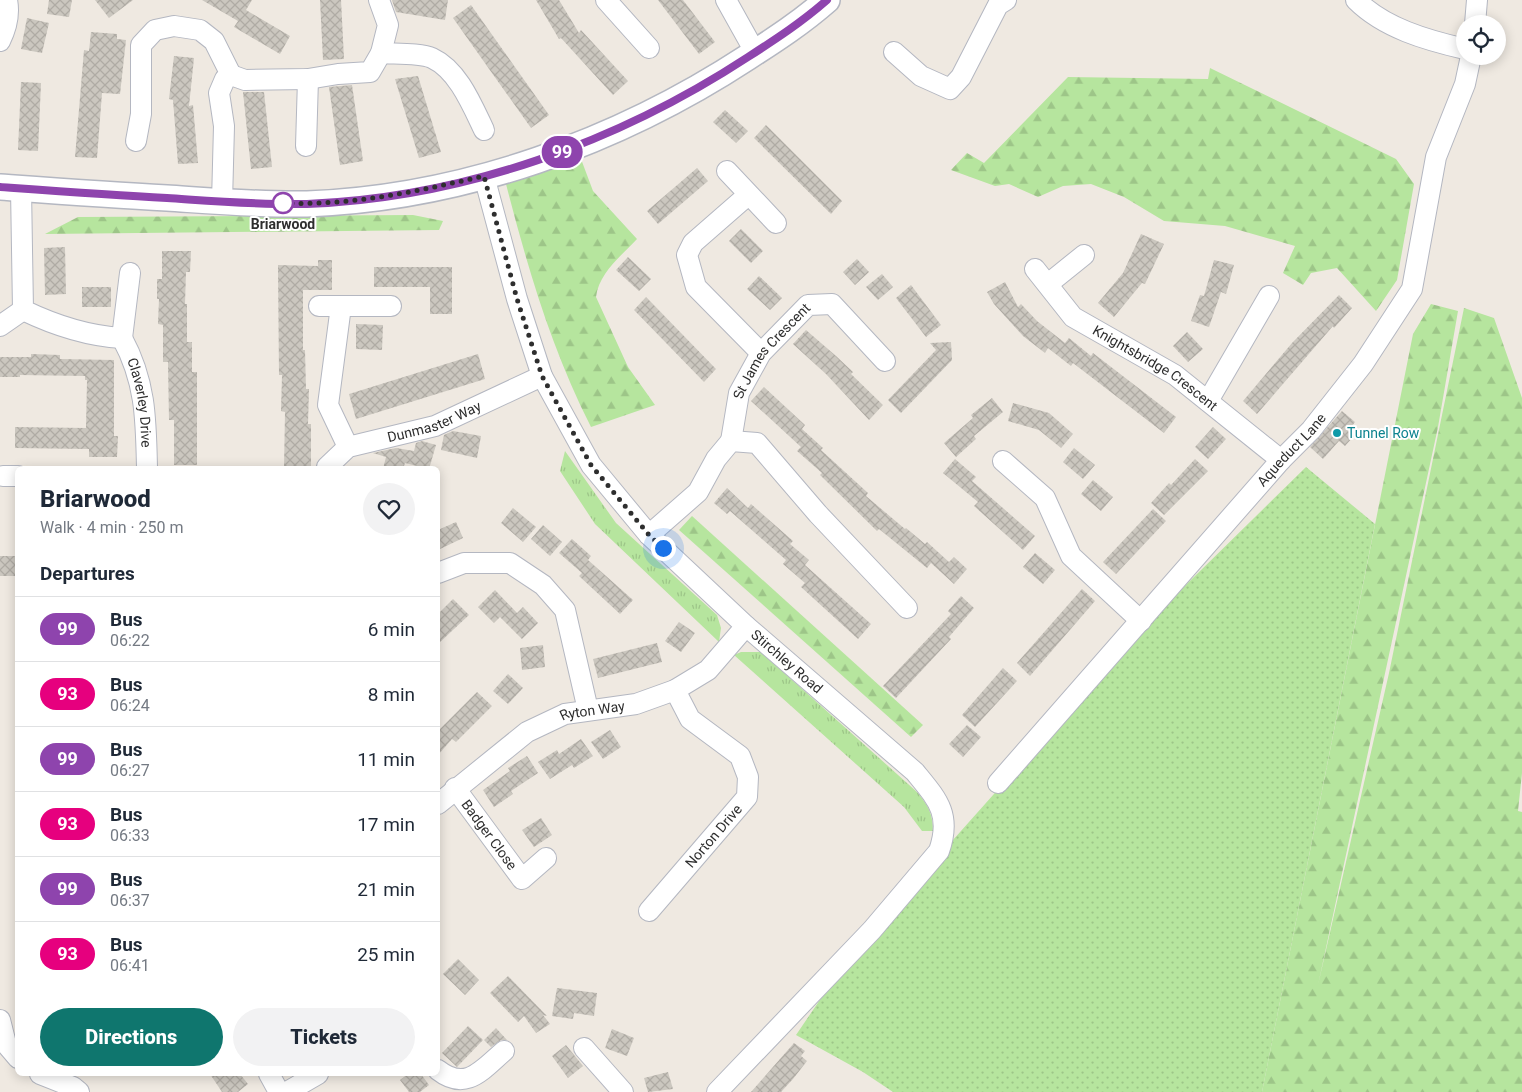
<!DOCTYPE html>
<meta charset="utf-8">
<style>
body{margin:0;font-family:Roboto,sans-serif;background:#f2f2f3;color:#1f2937;height:100vh;display:flex;flex-direction:column;font-size:19px;white-space:nowrap}
*{box-sizing:border-box;margin:0}
p{font-size:16px;color:#747a83}
.icon{flex:none;width:28px;height:28px;fill:none;stroke:currentColor;stroke-width:2;stroke-linecap:round;stroke-linejoin:round}
.map{position:relative;flex:1;overflow:hidden}
.drawer{position:absolute;left:15px;top:466px;width:425px;height:610px;display:flex;flex-direction:column;background:#fff;border-radius:8px;box-shadow:0 2px 12px #0003}
.drawer>*{flex:none}
.badge{padding:0 10px;border-radius:16px;font-size:18px;line-height:32px}
.tools{position:absolute;left:1456px;top:15px;display:grid;gap:10px}
.tools a{display:grid;place-items:center;width:50px;height:50px;border-radius:50%;background:#fff;box-shadow:0 2px 12px #0003;font-size:25px}
.you{position:absolute;width:25px;height:25px;margin:-12px;border:4px solid #fff;border-radius:50%;background:#1a73e8;box-shadow:0 0 0 8px #1a73e833}
.map>.badge{position:absolute;translate:-50% -50%;box-shadow:0 0 0 2px #fff}
h2{padding:0 25px;font-size:19px;line-height:45px}
.round{display:grid;place-items:center;flex:none;width:52px;height:52px;border-radius:26px;background:#f2f2f3}
.headline{display:flex;align-items:center;justify-content:space-between;height:85px;padding:0 25px}
h1{font-size:24px;font-weight:800;line-height:38px}
.cta{display:flex;gap:10px;margin-top:auto;padding:10px 25px}
.cta a{flex:1;height:58px;border-radius:30px;background:#0f766e;color:#fff;font-size:20px;font-weight:800;line-height:58px;text-align:center}
.cta a+a{background:#f2f2f3;color:#1f2937}
ul{padding:0;list-style:none}
li{display:flex;align-items:center;gap:15px;height:65px;padding:0 25px;border-top:1px solid #e0e1e3}
li div{flex:1}
li b{display:block;font-size:19px}
li em{font-style:normal}
li .badge{min-width:55px;font-weight:700;text-align:center}
.map>svg:first-child{display:block}
.grass{fill:url(#grass-tufts)}
.forest{fill:url(#forest-firs)}
.park{fill:url(#park-dots)}
.building{fill:url(#building-cross-hatch)}
.lines{fill:none;stroke-linecap:round;stroke-linejoin:round}
.minor-casing{stroke:#b4b7c1;stroke-width:22}
.tertiary-casing{stroke:#b4b7c1;stroke-width:28}
.minor{stroke:#fff;stroke-width:20}
.tertiary{stroke:#fff;stroke-width:25}
.line-casing{stroke:#fff;stroke-width:11}
.line{stroke:#8e44ad;stroke-width:8}
.walk{stroke:#2e2e2e;stroke-width:5;stroke-dasharray:0 9}
.stop-dot{fill:#fff;stroke:#8e44ad;stroke-width:2.5}
.culture-dot{fill:#0f9aa8;stroke:#fff;stroke-width:2}
.labels{text-anchor:middle;stroke-width:4;stroke-linejoin:round;paint-order:stroke}
.stop-label{font-size:14px;font-weight:bold;fill:#2e2e2e;stroke:#fff}
.street-label{font-size:14px;fill:#2e2e2e;stroke:#fff}
.culture-label{font-size:14px;fill:#0d838f;stroke:#fff;text-anchor:start}
</style>
<div class="map">
<svg width="1522" height="1092" viewBox="0 0 1522 1092">
<defs>
<pattern id="grass-tufts" width="24" height="20" patternUnits="userSpaceOnUse" patternTransform="scale(1.25)"><rect width="24" height="20" fill="#b6e59e"/><path d="M3 7l-1-3M5 7V3M7 7l1-3M15 17l-1-3M17 17v-4M19 17l1-3" fill="none" stroke="#9dc588"/></pattern>
<pattern id="forest-firs" width="22" height="20" patternUnits="userSpaceOnUse" patternTransform="scale(1.25)"><rect width="22" height="20" fill="#b6e59e"/><path d="M5 1l3.5 6h-7zM16 11l3.5 6h-7z" fill="#9dc588"/></pattern>
<pattern id="park-dots" width="8" height="8" patternUnits="userSpaceOnUse" patternTransform="scale(1.25)"><rect width="8" height="8" fill="#b6e59e"/><path d="M2 2h.1M6 6h.1" fill="none" stroke="#9dc588" stroke-width="1.8" stroke-linecap="round"/></pattern>
<pattern id="building-cross-hatch" width="8" height="8" patternUnits="userSpaceOnUse" patternTransform="scale(1.25)"><rect width="8" height="8" fill="#cbc7bf"/><path d="M0 0l8 8M0 8l8-8" fill="none" stroke="#afaba4"/></pattern>
</defs>
<rect width="100%" height="100%" fill="#efe9e1"/>
<g class="grass">
<path d="M565,451L616,523L717,615L721,628L719,642L595,524L560,471Z"/>
<path d="M741,652H761L917,792C928,805 933,814 933,831H922L904,807L734,655Z"/>
</g>
<g class="forest">
<path d="M1210,68L1396,159L1414,184L1397,280L1376,311L1337,268L1311,273L1303,285L1283,273L1295,246L1225,226L1164,221L1124,197L1091,184L1063,186L1038,197L1009,184L995,186L951,170L967,153L984,163L1068,77L1208,79Z"/>
<path d="M581,159L593,191L637,239C621,256 599,273 596,297L628,367L655,405L591,427C551,348 528,269 506,184Z"/>
<path d="M413,215L443,221L439,230L45,234L78,217Z"/>
<path d="M1431,304L1458,311L1438,427L1318,985L1389,673L1464,308L1494,318L1522,398V773L1518,811L1522,812V1092H1262L1413,334Z"/>
<path d="M692,516L923,725L911,737L679,530Z"/>
</g>
<path class="park" d="M1306,467L1375,524L1262,1092H893L863,1072L796,1035L828,988L895,905L1143,627Z"/>
<g class="building">
<path d="M49,0H72L69,17L47,14Z"/>
<path d="M95,0H133L109,18Z"/>
<path d="M202,0H252L246,10L290,36L280,54L234,27L238,21Z"/>
<path d="M320,0H341L344,59L323,60Z"/>
<path d="M392,0H448L445,20L396,12Z"/>
<path d="M536,0H559L579,33L581,30L628,81L613,95L561,38L559,39Z"/>
<path d="M658,0H683L715,42L699,54Z"/>
<path d="M471,5L549,115L531,128L453,18Z"/>
<path d="M27,18L49,23L42,53L21,49Z"/>
<path d="M91,32L117,34V39L126,40L120,94L102,93L97,158L75,157L84,50L89,51Z"/>
<path d="M174,56L194,58L189,106L193,105L198,163L178,164L173,100L169,99Z"/>
<path d="M418,76L441,152L419,158L395,79Z"/>
<path d="M21,82L41,83L38,151L18,150Z"/>
<path d="M352,85L363,161L340,165L329,87Z"/>
<path d="M243,92H264L272,167L251,169Z"/>
<path d="M725,110L748,131L736,143L713,122Z"/>
<path d="M766,125L842,201L831,214L754,138Z"/>
<path d="M697,168L708,181L658,224L647,211Z"/>
<path d="M741,229L763,251L751,263L729,241Z"/>
<path d="M1141,234L1164,244L1145,284L1142,283L1114,317L1098,303L1123,273Z"/>
<path d="M65,247L66,294L45,295L44,248Z"/>
<path d="M162,251H191L190,272H186L185,304H187V342H192V372H197V465H174V420H169L168,362H163V325L158,324L159,299H157V279H162Z"/>
<path d="M628,257L651,279L639,291L616,270Z"/>
<path d="M857,259L869,272L855,285L843,272Z"/>
<path d="M318,260H332V290H303V350H305L306,389H309L308,424H311V469H284L285,412L281,411L282,375H279L278,265L318,266Z"/>
<path d="M1214,260L1234,265L1226,294L1221,292L1209,327L1191,321L1200,295L1204,296Z"/>
<path d="M374,267H452V314H430V287H374Z"/>
<path d="M882,274L893,287L878,300L866,287Z"/>
<path d="M759,276L782,298L770,310L747,289Z"/>
<path d="M1005,282L1018,307L1021,304L1037,321L1065,343L1069,338L1091,356L1093,353L1176,417L1164,433L1073,363L1071,366L1048,348L1045,353L1023,336L994,304L987,292Z"/>
<path d="M911,285L941,325L926,337L896,298Z"/>
<rect x="82" y="287" width="29" height="20"/>
<path d="M1339,295L1352,308L1334,328L1333,326L1257,414L1243,401L1292,343Z"/>
<path d="M646,297L716,369L704,382L634,310Z"/>
<path d="M356,324L383,325L382,350L356,349Z"/>
<path d="M806,330L836,356L853,372L851,374L883,405L869,420L826,374L793,344Z"/>
<path d="M1187,332L1203,349L1188,362L1173,346Z"/>
<path d="M951,342L952,360L901,413L888,400L936,350L930,343Z"/>
<path d="M31,354L60,355V359L114,360V436H118L117,457H89V449L15,448V427L86,428L87,380H85V376L20,375V377H0V357H31Z"/>
<path d="M478,354L485,379L356,419L349,394Z"/>
<path d="M764,387L805,425L802,429L823,448L821,450L868,493L866,496L905,529L906,528L925,544L927,542L949,562L954,557L967,569L954,584L931,563L927,568L879,529L877,531L820,475L822,473L797,451L801,447L751,401Z"/>
<path d="M992,398L1003,412L974,436L976,439L956,457L944,443L973,418L971,415Z"/>
<path d="M1013,403L1049,413L1073,434L1061,448L1039,430L1008,421Z"/>
<path d="M1342,411L1355,422L1348,431L1354,436L1345,446L1339,441L1323,459L1310,447Z"/>
<path d="M1213,427L1226,439L1208,459L1195,447Z"/>
<path d="M453,431L481,436L477,458L441,450L444,435Z"/>
<path d="M422,441L436,445L429,469L405,463L403,469H383L386,457L373,453L396,448L414,451L416,443Z"/>
<path d="M1074,448L1095,465L1083,479L1063,462Z"/>
<path d="M955,459L976,477L972,481L1035,536L1023,550L974,506L978,502L943,473Z"/>
<path d="M1195,459L1208,471L1164,515L1151,503L1169,483L1171,485Z"/>
<path d="M1093,480L1113,497L1101,511L1081,494Z"/>
<path d="M727,488L748,508L751,504L793,541L790,544L809,560L805,565L871,624L858,639L801,587L805,583L783,564L786,560L730,511L727,514L714,503Z"/>
<path d="M513,508L536,527L523,542L501,523Z"/>
<path d="M1153,509L1166,521L1116,574L1103,562Z"/>
<path d="M456,522L463,538L438,550V530Z"/>
<path d="M543,525L562,542L550,556L531,539Z"/>
<path d="M572,539L591,556L588,560L633,600L620,614L579,576L582,573L559,553Z"/>
<path d="M1035,553L1055,570L1043,584L1023,567Z"/>
<rect x="0" y="556" width="18" height="20"/>
<path d="M1082,589L1095,601L1030,676L1017,663Z"/>
<path d="M495,590L517,613L523,607L538,623L522,639L500,617L494,623L478,607Z"/>
<path d="M961,596L974,608L949,637L951,639L896,698L883,686L951,614L948,611Z"/>
<path d="M453,599L469,615L438,644V614Z"/>
<path d="M679,622L695,633L681,652L665,641Z"/>
<path d="M657,643L662,662L598,678L593,659Z"/>
<path d="M543,645L545,667L522,670L520,648Z"/>
<path d="M1003,668L1017,681L975,727L962,715Z"/>
<path d="M508,674L523,688L508,704L493,691Z"/>
<path d="M477,692L492,706L456,742L452,739L438,755V731Z"/>
<path d="M967,725L981,737L963,757L949,744Z"/>
<path d="M610,730L621,747L603,759L591,742Z"/>
<path d="M581,739L593,756L574,768L572,765L550,779L538,762L557,750L559,754Z"/>
<path d="M527,756L538,773L511,791L513,794L494,807L483,790L510,771L508,768Z"/>
<path d="M541,818L552,835L534,847L522,830Z"/>
<path d="M458,959L479,980L465,995L443,974Z"/>
<path d="M508,976L547,1016L543,1015L550,1024L536,1033L524,1016L518,1022L490,993Z"/>
<path d="M557,988L597,993L594,1016L574,1013L573,1019L552,1016Z"/>
<path d="M468,1026L483,1040L457,1067L442,1053Z"/>
<path d="M496,1028L507,1040H501L491,1047L484,1040Z"/>
<path d="M612,1029L634,1038L627,1056L605,1048Z"/>
<path d="M794,1043L805,1051L801,1056L807,1061L793,1079L781,1092H751Z"/>
<path d="M566,1045L583,1066L568,1078L552,1056Z"/>
<path d="M668,1072L673,1089L648,1092L644,1078Z"/>
<path d="M210,1074H240L248,1084L238,1092H222Z"/>
<path d="M408,1074H421L429,1085L420,1092H409L400,1080Z"/>
</g>
<g class="lines">
<g class="minor-casing">
<g id="minor">
<path d="M606,0L649,48"/>
<path d="M726,0L755,52"/>
<path d="M1356,0C1384,28 1426,40 1465,49"/>
<path d="M1475,24L1477,0"/>
<path d="M0,41C7,27 10,15 7,0"/>
<path d="M894,52L921,76L950,89L961,77L998,5L1006,0"/>
<path d="M381,53C394,54 421,53 432,58C458,70 472,105 484,130"/>
<path d="M136,141L141,114V45L155,30L174,26L200,30L214,41L231,75"/>
<path d="M306,146L308,79"/>
<path d="M727,171L776,223"/>
<path id="s1" d="M484,176L517,299L542,376L591,465L649,535L746,626L915,772C937,799 952,814 939,851L872,930L717,1092"/>
<path d="M21,188L23,310C54,325 87,336 122,338L130,273"/>
<path d="M748,195L693,243L687,255L696,287L761,353"/>
<path d="M222,202L224,126L219,93L225,79L231,75L245,80L308,79L338,74L370,72L381,53L388,25L379,0"/>
<path id="s2" d="M1035,269L1073,317L1175,375L1281,460"/>
<path d="M1048,284L1084,255"/>
<path d="M319,306H341"/>
<path d="M0,326L23,310"/>
<path id="s3" d="M122,338C146,382 146,420 147,469"/>
<path d="M1208,401L1269,296"/>
<path id="s4" d="M731,441L739,393L761,353L808,305L832,304L885,361"/>
<path d="M348,447L328,405L341,306H391"/>
<path d="M1003,461L1045,498L1071,556L1141,621"/>
<path id="s5" d="M327,467L348,447L435,426L542,376"/>
<path d="M3,476H18"/>
<path d="M649,535L698,492L716,459L731,441L757,443L818,514L907,608"/>
<path d="M438,573L464,563H510L543,585L565,610L588,710"/>
<path id="s6" d="M998,783L1281,460L1311,430L1363,364L1412,289L1436,157L1465,84L1471,56"/>
<path id="s7" d="M455,788L522,879L546,858"/>
<path id="s8" d="M438,804L527,732L565,714L636,704L675,690L708,670L746,626"/>
<path id="s9" d="M649,911L747,797L748,777L740,756L690,719L675,690"/>
<path d="M0,1020L6,1044L18,1058"/>
<path d="M584,1048L623,1092"/>
<path d="M438,1070C466,1092 482,1070 504,1051"/>
<path d="M40,1074L73,1087L79,1092"/>
<path d="M269,1074L279,1092"/>
<path d="M287,1092L318,1074"/>
</g>
</g>
<g class="tertiary-casing">
<path id="tertiary" d="M0,187C56,191 111,195 167,198C213,201 261,205 307,204C464,198 618,142 748,57C776,39 802,22 827,0"/>
</g>
<use href="#minor" class="minor"/>
<use href="#tertiary" class="tertiary"/>
</g>
<g class="lines">
<g class="line-casing">
<path id="line" d="M0,187C56,191 111,195 167,198C213,201 261,205 307,204C464,198 618,142 748,57C776,39 802,22 827,0"/>
</g>
<use href="#line" class="line"/>
<path class="walk" d="M283,203C351,206 418,191 484,176L517,299L542,376L591,465L649,535L663,548"/>
</g>
<circle class="stop-dot" cx="283" cy="203" r="10"/>
<circle class="culture-dot" cx="1337" cy="433" r="5"/>
<g class="labels">
<g class="stop-label">
<text x="283" y="229">Briarwood</text>
</g>
<g class="street-label">
<text dy="5" stroke="none"><textPath href="#s4" startOffset="102">St James Crescent</textPath></text>
<text dy="5" stroke="none"><textPath href="#s2" startOffset="158">Knightsbridge Crescent</textPath></text>
<text dy="5" stroke="none"><textPath href="#s3" startOffset="68">Claverley Drive</textPath></text>
<text dy="5" stroke="none"><textPath href="#s5" startOffset="119">Dunmaster Way</textPath></text>
<text dy="5" stroke="none"><textPath href="#s6" startOffset="444">Aqueduct Lane</textPath></text>
<text dy="5" stroke="none"><textPath href="#s1" startOffset="588">Stirchley Road</textPath></text>
<text dy="5" stroke="none"><textPath href="#s8" startOffset="184">Ryton Way</textPath></text>
<text dy="5" stroke="none"><textPath href="#s7" startOffset="58">Badger Close</textPath></text>
<text dy="5" stroke="none"><textPath href="#s9" startOffset="99">Norton Drive</textPath></text>
</g>
<g class="culture-label">
<text x="1347" y="438">Tunnel Row</text>
</g>
</g>
</svg>
<div class="tools">
<a><svg class="icon" aria-label="locate" viewBox="0 0 24 24"><circle cx="12" cy="12" r="6"/><path d="M12 2v4M12 18v4M2 12h4M18 12h4"/></svg></a>
</div>
<div class="you" style="left:663px;top:548px"></div>
<b class="badge" style="left:562px;top:152px;background:#8e44ad;color:#fff">99</b>
<section class="drawer">
<div class="headline"><div><h1>Briarwood</h1><p>Walk · 4 min · 250 m</p></div><a class="round"><svg class="icon" aria-label="heart" viewBox="0 0 24 24"><path d="M12 20l-8-8c-3-5 5-10 8-4 3-6 11-1 8 4z"/></svg></a></div>
<h2>Departures</h2>
<ul>
<li><span class="badge" style="background:#8e44ad;color:#fff">99</span><div><b>Bus</b><p>06:22</p></div><em>6 min</em></li>
<li><span class="badge" style="background:#e6007e;color:#fff">93</span><div><b>Bus</b><p>06:24</p></div><em>8 min</em></li>
<li><span class="badge" style="background:#8e44ad;color:#fff">99</span><div><b>Bus</b><p>06:27</p></div><em>11 min</em></li>
<li><span class="badge" style="background:#e6007e;color:#fff">93</span><div><b>Bus</b><p>06:33</p></div><em>17 min</em></li>
<li><span class="badge" style="background:#8e44ad;color:#fff">99</span><div><b>Bus</b><p>06:37</p></div><em>21 min</em></li>
<li><span class="badge" style="background:#e6007e;color:#fff">93</span><div><b>Bus</b><p>06:41</p></div><em>25 min</em></li>
</ul>
<div class="cta"><a>Directions</a><a>Tickets</a></div>
</section>
</div>
